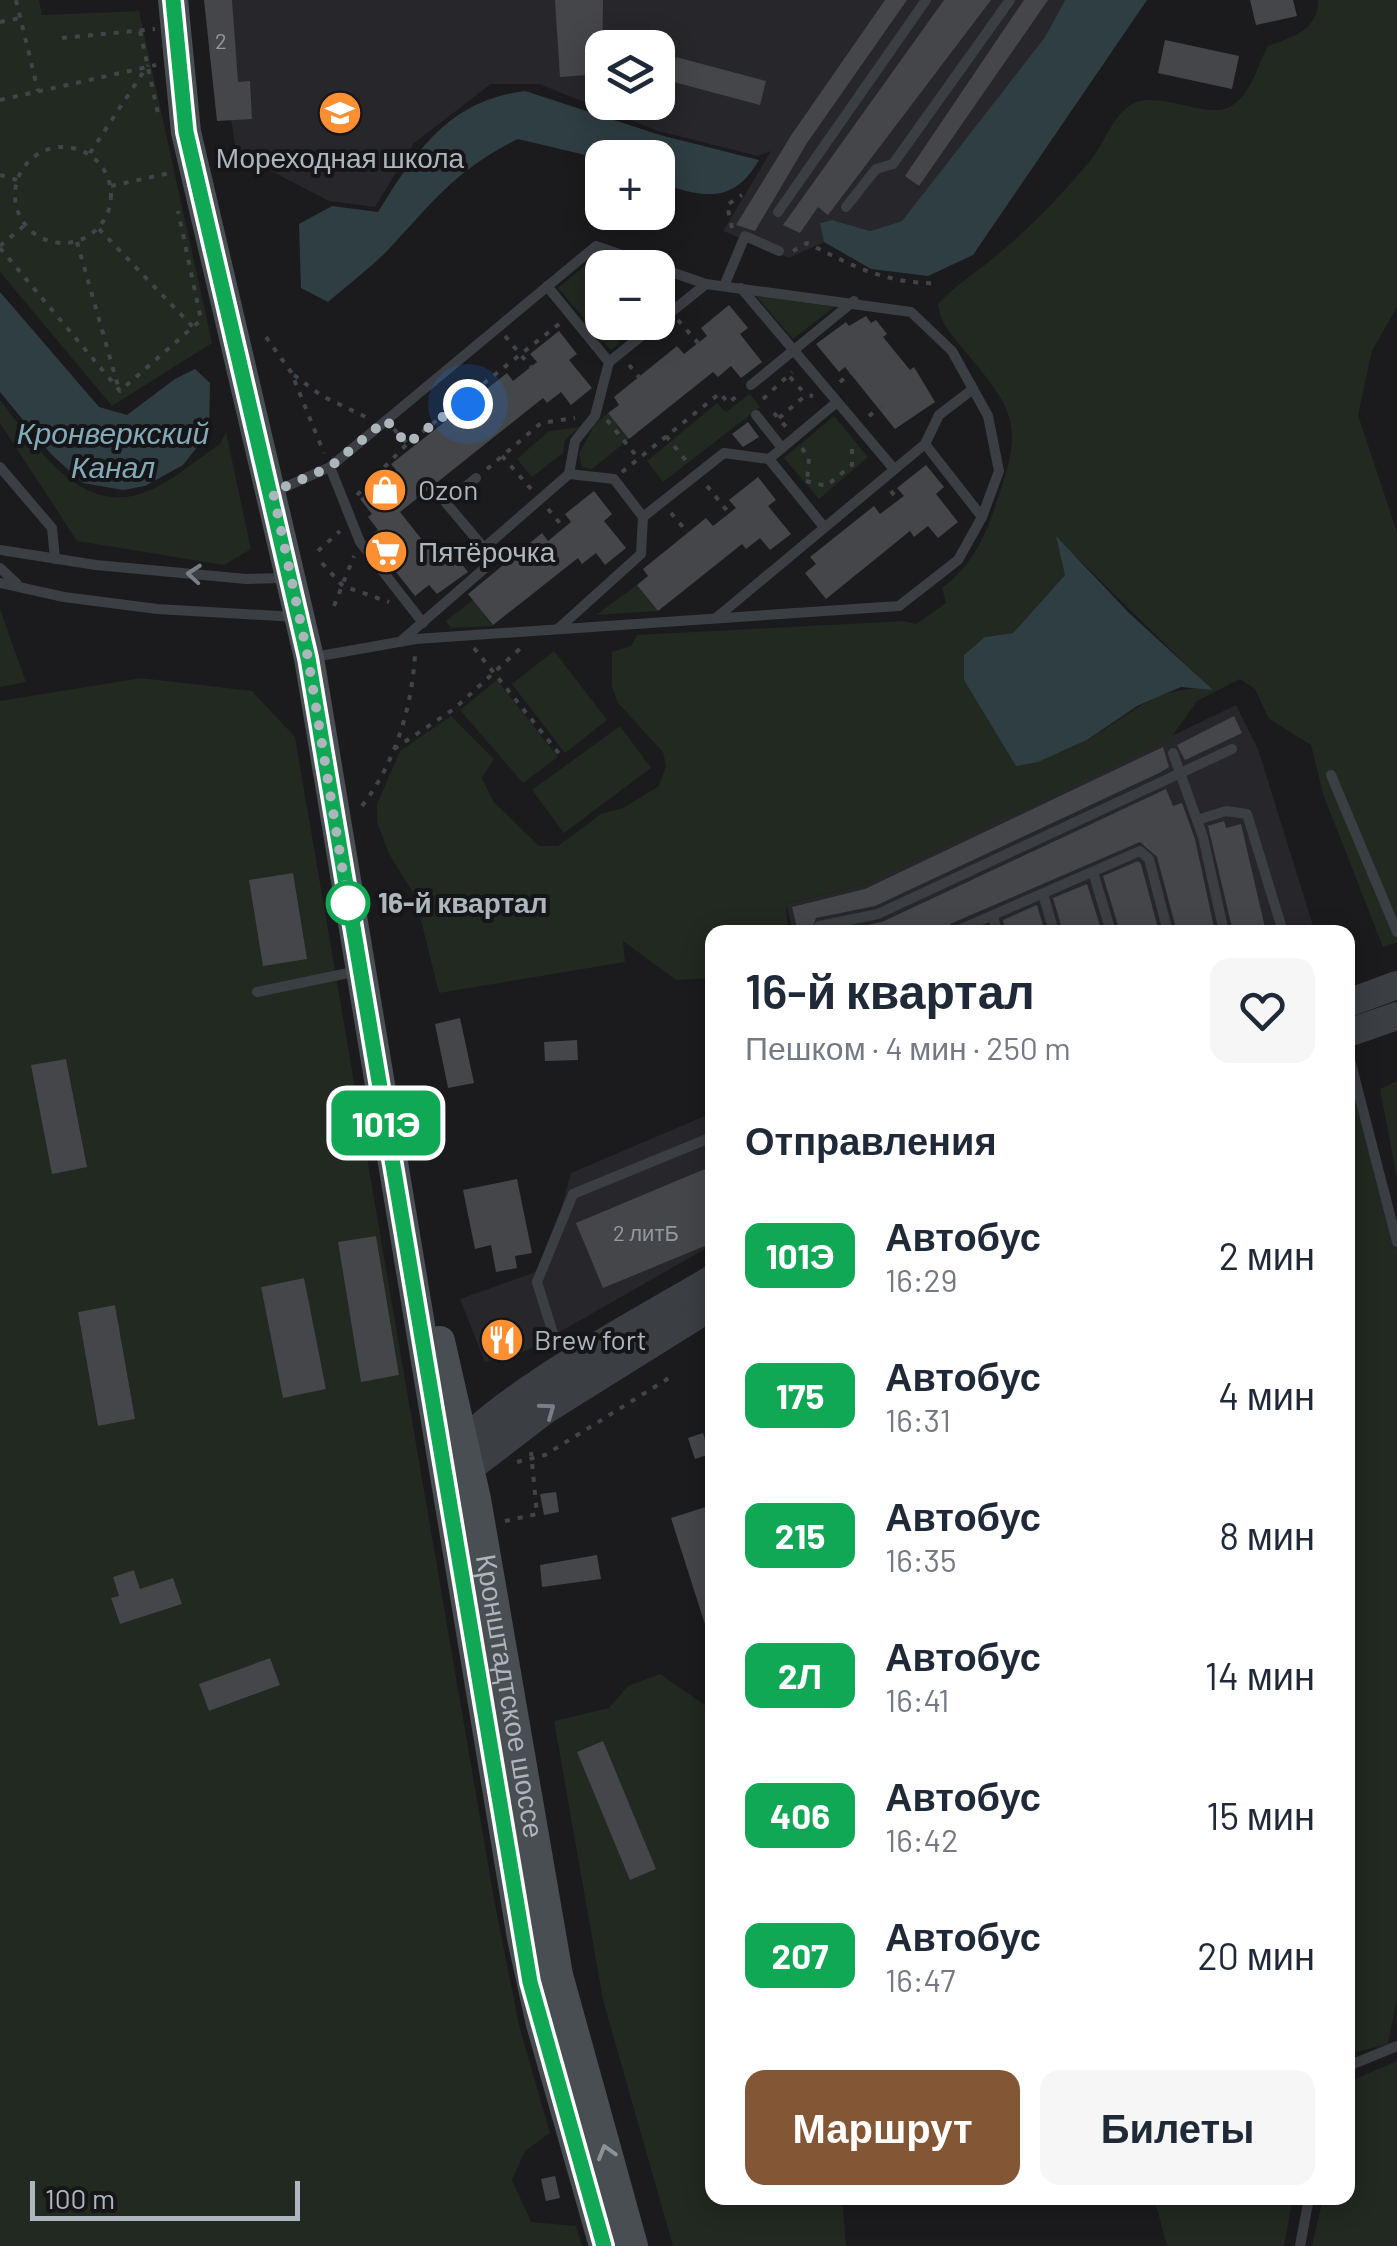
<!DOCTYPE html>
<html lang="ru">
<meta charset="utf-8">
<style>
body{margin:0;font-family:Barlow,sans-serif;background:#f6f6f7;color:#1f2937;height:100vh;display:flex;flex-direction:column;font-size:38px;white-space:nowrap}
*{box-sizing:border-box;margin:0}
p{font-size:32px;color:#747a83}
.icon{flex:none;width:55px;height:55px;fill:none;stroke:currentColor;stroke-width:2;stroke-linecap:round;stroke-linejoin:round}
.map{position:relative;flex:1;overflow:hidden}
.details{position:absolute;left:705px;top:925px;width:650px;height:1280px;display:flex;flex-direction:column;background:#fff;border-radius:20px;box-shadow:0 5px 25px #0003}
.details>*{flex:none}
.badge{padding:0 20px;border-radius:15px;font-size:35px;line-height:65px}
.buttons{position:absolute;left:585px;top:30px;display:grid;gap:20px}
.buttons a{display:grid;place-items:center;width:90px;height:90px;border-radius:20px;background:#fff;box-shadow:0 5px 25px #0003;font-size:50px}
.scale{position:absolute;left:30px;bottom:25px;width:270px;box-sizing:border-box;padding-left:10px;border:5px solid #adb5bd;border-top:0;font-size:28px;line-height:35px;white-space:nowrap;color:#adb5bd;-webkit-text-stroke:8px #161619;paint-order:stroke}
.you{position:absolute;width:50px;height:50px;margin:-25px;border:8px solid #fff;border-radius:50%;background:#1a73e8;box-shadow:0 0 0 15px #1a73e833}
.map>.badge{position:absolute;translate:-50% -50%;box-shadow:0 0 0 5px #fff}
h2{padding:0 40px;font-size:38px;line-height:90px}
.round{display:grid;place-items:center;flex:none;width:105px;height:105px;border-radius:20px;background:#f6f6f7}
.summary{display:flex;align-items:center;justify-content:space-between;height:170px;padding:0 40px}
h1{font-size:48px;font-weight:600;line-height:75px}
.action{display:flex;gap:20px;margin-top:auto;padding:20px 40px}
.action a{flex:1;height:115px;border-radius:20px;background:#835735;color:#fff;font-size:40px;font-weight:600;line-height:115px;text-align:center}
.action a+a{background:#f6f6f7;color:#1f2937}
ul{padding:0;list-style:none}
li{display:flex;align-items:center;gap:30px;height:140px;padding:0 40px}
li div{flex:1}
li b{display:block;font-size:38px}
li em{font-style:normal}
li .badge{min-width:110px;font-weight:700;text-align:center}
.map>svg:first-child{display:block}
.built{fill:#27272b;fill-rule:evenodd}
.green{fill:#212920;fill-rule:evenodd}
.water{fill:#2f3e43}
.building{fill:#45464a}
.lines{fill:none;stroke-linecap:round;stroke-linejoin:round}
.path{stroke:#41454a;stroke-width:4;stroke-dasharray:5 8;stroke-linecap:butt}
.service{stroke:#3b3e43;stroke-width:10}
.tertiary{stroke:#3b3e43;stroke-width:28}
.secondary{stroke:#494e53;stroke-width:30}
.oneway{stroke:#7a7f86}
.oneway2{stroke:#8a9198}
.line-casing{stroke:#fff;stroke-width:22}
.line{stroke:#10a855;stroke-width:15}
.walk{stroke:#adb5bd;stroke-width:10;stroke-dasharray:0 18}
.stop-dot{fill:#fff;stroke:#10a855;stroke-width:5}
.labels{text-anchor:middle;stroke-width:8;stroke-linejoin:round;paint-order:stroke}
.number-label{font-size:22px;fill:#9399a0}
.poi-label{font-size:28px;fill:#adb5bd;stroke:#161619;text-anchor:start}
.stop-label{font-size:28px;font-weight:bold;fill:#adb5bd;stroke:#161619;text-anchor:start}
.street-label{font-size:28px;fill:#adb5bd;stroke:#161619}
.water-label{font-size:30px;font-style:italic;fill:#82abba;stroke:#161619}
</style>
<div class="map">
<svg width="1397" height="2246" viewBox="0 0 1397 2246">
<rect width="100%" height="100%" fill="#1b1b1d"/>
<g class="built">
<path d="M214,0H1065L1045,37L902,221L870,231L832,220L821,222L824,242L789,258L723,231L771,151L758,156L658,131L539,84H491L414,143L375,207L329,201L236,153L232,124L216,82ZM602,48H658V102H602Z"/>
<path d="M1236,705L1258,749L1315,932H793L786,904L863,885Z"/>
<path d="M712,1113V1245L528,1350L485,1362L460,1299L533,1273L546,1263L571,1173Z"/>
</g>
<g class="green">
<path d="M0,0H39L42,15L139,11L212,343L112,406L0,272Z"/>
<path d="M1318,0H1397V307L1372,351L1358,415L1397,532V942L1383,947L1323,794L1311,745L1269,719L1255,689L1240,679L1197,701L1170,739L863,885L786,904L788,932H712V978L676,980L623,941L625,962L439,993L415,896L389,854L377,822V804L400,751L451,716L494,759L482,778L493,801L539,846H558L601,814L623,808L659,786L666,766L663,752L618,703L612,687V652L631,646L637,635L903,621L916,624L946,603L942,588C970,567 984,540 995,507C1023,426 1019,415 963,349C951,333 940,324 938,304C955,286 972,275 991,260C1026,232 1061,196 1089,162C1104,145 1111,119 1129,106C1158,86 1208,123 1233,105C1252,92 1257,65 1268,46C1291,38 1319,30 1318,0ZM1057,538L1211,689C1156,685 1133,713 1089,739C1073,748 1054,754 1038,762L985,637L1013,633L1066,574Z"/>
<path d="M597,256L631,267L602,268V322L625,323L614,332L619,343L611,350L558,288Z"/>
<path d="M756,296L834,307L793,339Z"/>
<path d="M750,394L760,407L663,482L647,461L717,403L726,412Z"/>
<path d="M0,400C34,443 81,520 148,491C173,481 197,459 220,444L226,432L251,549L224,565L77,541L0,423Z"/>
<path d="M608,413L629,439L592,469L582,467L579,454L595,424Z"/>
<path d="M834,416L868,457L819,499L784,458Z"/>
<path d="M580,427L565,440L563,453L532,477L517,459L549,431Z"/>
<path d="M637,585L658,611L596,615Z"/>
<path d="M473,600L493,626L451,628L446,621Z"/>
<path d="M0,609L26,682L0,687Z"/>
<path d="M554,651L607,720L565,753L512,684Z"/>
<path d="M141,678L252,691L295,737L494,1899L519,2025L550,2133L525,2151L512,2180L531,2222L576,2226L582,2246H0V701ZM66,1059L87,1166V1167L32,1065ZM376,1236L399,1375L362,1381L338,1243ZM303,1278L326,1389L283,1397L261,1287ZM115,1305L135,1419L98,1426L78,1312ZM134,1570L140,1589L173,1579L182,1604L120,1624L111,1599L119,1596L113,1577ZM270,1658L280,1685L210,1711L200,1684Z"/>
<path d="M497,680L558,757L523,783L460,710Z"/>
<path d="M620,726L651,768L564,833L532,790Z"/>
<path d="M1348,1078L1358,1079L1397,1250V1999L1388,2044L1348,2054Z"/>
<path d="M1397,1081V1178L1380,1089Z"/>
<path d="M660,1674L712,1710V2198H842L846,2246H673L603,2000L554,1721L609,1708L628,1686Z"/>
<path d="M1397,2061V2246H1312L1323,2198H1348V2082Z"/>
<path d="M1154,2198H1293L1284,2246H1167Z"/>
</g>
<g class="water">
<path d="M1065,0H1147L973,255L928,276L871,269L824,242L820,223L832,220L870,231L902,221L1045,37Z"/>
<path d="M525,91L660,135L759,160C733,205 703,198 658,182V158L602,159L518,139C455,170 434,201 388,250C370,268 348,285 328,302L301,288L299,224L332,206L378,212C416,151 448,101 525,91Z"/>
<path d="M0,292L99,407L127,415L175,379L195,369L210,383L209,432L183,465L145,486L123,490L83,483L51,454L0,392Z"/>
<path d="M1056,536L1129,613L1213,690L1181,687L1137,706L1087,740L1038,762L1016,766L964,680V655L985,637L1013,633L1065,575Z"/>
</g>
<g class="building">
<path d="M204,0H232L238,82L250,81L252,119L217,121Z"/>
<path d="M555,0H603L602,74L560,77Z"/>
<path d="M885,0H907L807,143L755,231L736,225L792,134Z"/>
<path d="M944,0H991L828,215L818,207L800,233L783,225Z"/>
<path d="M1024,0H1048L919,186L905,176Z"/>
<path d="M1250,0H1293L1297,16L1256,25Z"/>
<path d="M1165,40L1239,56L1232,89L1158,73Z"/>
<path d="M676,57L766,81L760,105L670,81Z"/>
<path d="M729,305L748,328L740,334L762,362L741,378L731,366L718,377L713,372L629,439L608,413L619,405L614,397L677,346L684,354L707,336L701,328Z"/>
<path d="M866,316L871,323L876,320L887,334L883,337L910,370L914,367L935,402L895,429L845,367L839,372L816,344L846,322L849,326Z"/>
<path d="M559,331L577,354L569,360L592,388L571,405L561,392L547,403L543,398L400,512L434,555L447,545L468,572L437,594L429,585L415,596L380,552L386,548L374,533L378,530L368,517L372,514L360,499L396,470L391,464L507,373L513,381L537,362L530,354Z"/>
<path d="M748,422L759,437L743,447L732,434Z"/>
<path d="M926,465L944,487L936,494L958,522L938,538L928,526L914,537L910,531L826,599L805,573L816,564L810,557L874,506L880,514L904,496L897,488Z"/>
<path d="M758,477L776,500L768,506L791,534L770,550L760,538L746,549L742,544L658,611L637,585L648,576L643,569L706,518L713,526L736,508L729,500Z"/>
<path d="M594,491L612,514L604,521L626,548L605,565L596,553L582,564L578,558L493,625L468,594L542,533L548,541L571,522L565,514Z"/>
<path d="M1234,716L1242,733L1185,760L1177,745Z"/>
<path d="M1163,747L1169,767L1159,773L875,906L816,918L811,932H798L792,907L865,889Z"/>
<path d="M1166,789L1173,806L1182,803L1195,839L1215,932H1177L1157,857L1140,842L950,924L945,932H831L882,922Z"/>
<path d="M1224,821L1226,828L1241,824L1266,932H1233L1208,826Z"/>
<path d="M1138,861L1141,864L1159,932H1120L1103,876Z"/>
<path d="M293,873L307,959L263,966L249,880Z"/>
<path d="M1087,884L1102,932H1063L1053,898Z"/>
<path d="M1037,905L1045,932H1006L1003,920Z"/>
<path d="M460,1018L474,1083L448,1088L435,1024Z"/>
<path d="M577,1040L578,1060L545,1061L544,1042Z"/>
<path d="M66,1059L87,1167L52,1174L31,1065Z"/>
<path d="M712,1166V1243L603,1288L576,1223Z"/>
<path d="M517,1179L532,1253L515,1256L517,1268L496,1272L491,1245L475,1249L463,1190Z"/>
<path d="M376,1236L399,1375L361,1382L338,1242Z"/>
<path d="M304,1278L326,1389L283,1398L261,1287Z"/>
<path d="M115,1305L135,1419L98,1426L78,1312Z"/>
<path d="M515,1323L522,1348L488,1357L481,1332Z"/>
<path d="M703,1433L710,1454L695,1459L688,1438Z"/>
<path d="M556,1492L559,1512L544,1515L540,1494Z"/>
<path d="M712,1505V1637H709L671,1518Z"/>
<path d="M597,1555L601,1579L542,1587L540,1565Z"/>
<path d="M134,1570L140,1589L173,1578L182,1604L120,1624L111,1598L119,1596L113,1577Z"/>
<path d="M270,1658L280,1685L209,1711L199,1684Z"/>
<path d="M603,1741L656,1869L630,1880L577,1752Z"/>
<path d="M555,2176L560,2198L546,2201L541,2179Z"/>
</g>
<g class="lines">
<g class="path">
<path d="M16,0L38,91"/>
<path d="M0,22L20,18"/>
<path d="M140,31L159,118"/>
<path d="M62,38L155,29"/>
<path d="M0,100L156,65"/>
<circle cx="63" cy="195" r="48"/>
<path d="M90,153L148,65"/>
<path d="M0,175L17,180"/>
<path d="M111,186L170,173"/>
<path d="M732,228L727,205L742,195"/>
<path d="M99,229L193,327"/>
<path d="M77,242L118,386"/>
<path d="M0,246L25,225"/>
<path d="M0,248L120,391L201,320L178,211"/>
<path d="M793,251L807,243C851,265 888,285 939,283"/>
<path d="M678,320L698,343"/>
<path d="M505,336L531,367"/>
<path d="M266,337L291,372L324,453"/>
<path d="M629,365L639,377"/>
<path d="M294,375L322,396L368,418"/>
<path d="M790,377L806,395"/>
<path d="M840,382L853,371"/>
<path d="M453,384L468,404"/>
<path d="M763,399L792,372"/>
<path d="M774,413L787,428"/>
<path d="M869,416L885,403"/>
<path d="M779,418L806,395L813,396"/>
<path d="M607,420L639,459"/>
<path d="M394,429L411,448"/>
<path d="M666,436L688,463"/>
<path d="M802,448L809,458L807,481"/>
<path d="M502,456L532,490"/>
<path d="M487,469L541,423L575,418"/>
<path d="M622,472L720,393L728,403L741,393"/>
<path d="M806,481L826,486L852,465V443"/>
<path d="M707,486L729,513"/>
<path d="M891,491L898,500"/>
<path d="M357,495L407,444L559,324"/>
<path d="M548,509L564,528"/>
<path d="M671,513L688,533"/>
<path d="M318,551L340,531"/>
<path d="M322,563L343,586L389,602"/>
<path d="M334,606L354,556"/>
<path d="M474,648L561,756"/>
<path d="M394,749L454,709L523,646"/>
<path d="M362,806C395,763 412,708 415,654"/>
<path d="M517,1462L545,1455L669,1378"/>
<path d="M505,1521L537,1514L531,1452"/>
</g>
<g class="service">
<path d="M846,207L876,169L893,164L1010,0"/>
<path d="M778,212L926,0"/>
<path d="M547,286L609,362L595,416L575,441L569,474"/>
<path d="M724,286L745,236L779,251"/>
<path d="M741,288L894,469"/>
<path d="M609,362L706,284"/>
<path d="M751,385L854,301"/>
<path d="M756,415L782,448"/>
<path d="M925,444L982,517"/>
<path d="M769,459L837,402"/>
<path d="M0,467L52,528L55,559"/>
<path d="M330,467L360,542L423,623"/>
<path d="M274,492L330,467L596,246L706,284L911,312L952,351L988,416L999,471L982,517L958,560L899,606L416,639L314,657"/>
<path d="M643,517L724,453L769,459L824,527"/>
<path d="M484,548L569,474L614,479L643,517L641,554L559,628"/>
<path d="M0,550L96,565L246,579L285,578"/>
<path d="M0,568L17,584"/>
<path d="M0,583L64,597L157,609L296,617"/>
<path d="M716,618L925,444L939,415L973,389"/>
<path d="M401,641L485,568L484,548L446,503L476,478"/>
<path d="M1173,753L1203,837L1224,932"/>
<path d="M1331,775L1397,932"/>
<path d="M1197,820L1226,811L1247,814L1283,932"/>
<path d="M1093,872L1111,932"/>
<path d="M1043,894L1054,932"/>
<path d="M993,916L997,932"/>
<path d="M820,932L819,926L878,914L1232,749"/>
<path d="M954,932L1140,851L1149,859L1168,932"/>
<path d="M257,992L358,971"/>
<path d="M1348,1052L1397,1242"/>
<path d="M556,1343L537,1282L573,1194L712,1137"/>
<path d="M1348,2066L1397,2046"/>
<path d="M1300,2246L1309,2198"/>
</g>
<g class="tertiary">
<path d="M1348,1003L1397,985"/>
<path d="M1348,1033L1397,1016"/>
<path d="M452,1456C494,1398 647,1318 712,1279"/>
<path d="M449,1469L470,1468L547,1409L712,1306"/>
</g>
<g class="secondary">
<path d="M173,0L186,132L309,658L522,1938L541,2024L604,2246"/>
<path id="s1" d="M440,1341L476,1499L558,1975L633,2246"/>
</g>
</g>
<defs><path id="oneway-chevron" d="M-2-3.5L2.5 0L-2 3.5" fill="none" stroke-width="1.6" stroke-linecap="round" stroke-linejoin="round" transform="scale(2.5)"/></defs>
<g class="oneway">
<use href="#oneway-chevron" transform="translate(194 574) rotate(-175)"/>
<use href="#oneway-chevron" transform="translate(548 1410) rotate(-36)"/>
</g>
<use class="oneway2" href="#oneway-chevron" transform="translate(606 2152) rotate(-106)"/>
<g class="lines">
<g class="line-casing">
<path id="line" d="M173,0L186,132L308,658L530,1982L604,2246"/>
</g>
<use href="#line" class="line"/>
<path class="walk" d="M348,903L308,658L273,492L330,467L386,420L407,444L465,400L468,404"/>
</g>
<defs>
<g id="university-disc" transform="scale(2.25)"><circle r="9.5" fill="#fd8f33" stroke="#161619"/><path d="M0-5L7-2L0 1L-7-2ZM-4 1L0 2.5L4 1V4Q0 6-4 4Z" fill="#fff"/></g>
<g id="shop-disc" transform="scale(2.25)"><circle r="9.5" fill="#fd8f33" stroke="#161619"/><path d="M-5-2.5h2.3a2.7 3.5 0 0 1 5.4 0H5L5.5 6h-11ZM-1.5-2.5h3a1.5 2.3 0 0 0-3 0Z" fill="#fff"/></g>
<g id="supermarket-disc" transform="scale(2.25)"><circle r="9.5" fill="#fd8f33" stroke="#161619"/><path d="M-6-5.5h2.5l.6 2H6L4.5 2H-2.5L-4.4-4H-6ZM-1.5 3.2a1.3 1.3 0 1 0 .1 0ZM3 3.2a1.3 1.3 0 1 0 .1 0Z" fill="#fff"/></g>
<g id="restaurant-disc" transform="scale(2.25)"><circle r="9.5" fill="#fd8f33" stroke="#161619"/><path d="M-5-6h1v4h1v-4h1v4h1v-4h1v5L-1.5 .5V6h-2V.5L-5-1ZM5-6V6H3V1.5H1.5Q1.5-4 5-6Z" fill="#fff"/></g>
</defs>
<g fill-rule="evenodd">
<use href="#university-disc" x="340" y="113"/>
<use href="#shop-disc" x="385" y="490"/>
<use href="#supermarket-disc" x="386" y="552"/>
<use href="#restaurant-disc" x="502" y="1340"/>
</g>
<circle class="stop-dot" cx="348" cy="903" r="20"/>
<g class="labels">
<g class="number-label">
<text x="221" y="49">2</text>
<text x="646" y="1241">2 литБ</text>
</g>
<g class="poi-label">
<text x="340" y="168" text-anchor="middle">Мореходная школа</text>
<text x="418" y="500">Ozon</text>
<text x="418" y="562">Пятёрочка</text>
<text x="534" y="1350">Brew fort</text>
</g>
<g class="stop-label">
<text x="378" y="913">16-й квартал</text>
</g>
<g class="street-label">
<text dy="10" stroke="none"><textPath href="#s1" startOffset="362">Кронштадтское шоссе</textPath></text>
</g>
<g class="water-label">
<text x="113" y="444">Кронверкский<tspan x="113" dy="34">Канал</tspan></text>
</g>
</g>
</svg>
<div class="buttons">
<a><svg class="icon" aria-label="layers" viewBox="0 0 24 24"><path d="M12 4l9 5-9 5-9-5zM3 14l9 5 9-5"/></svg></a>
<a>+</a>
<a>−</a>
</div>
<div class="scale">100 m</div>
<div class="you" style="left:468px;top:404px"></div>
<b class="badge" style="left:386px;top:1123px;background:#10a855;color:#fff">101Э</b>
<section class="details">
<div class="summary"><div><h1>16-й квартал</h1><p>Пешком · 4 мин · 250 m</p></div><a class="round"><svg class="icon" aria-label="heart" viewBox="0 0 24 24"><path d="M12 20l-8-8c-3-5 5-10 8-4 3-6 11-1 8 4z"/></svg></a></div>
<h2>Отправления</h2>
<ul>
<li><span class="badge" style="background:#10a855;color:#fff">101Э</span><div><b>Автобус</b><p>16:29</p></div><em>2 мин</em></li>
<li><span class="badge" style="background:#10a855;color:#fff">175</span><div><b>Автобус</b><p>16:31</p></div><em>4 мин</em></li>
<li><span class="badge" style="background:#10a855;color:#fff">215</span><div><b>Автобус</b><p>16:35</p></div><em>8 мин</em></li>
<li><span class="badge" style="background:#10a855;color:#fff">2Л</span><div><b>Автобус</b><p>16:41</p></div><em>14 мин</em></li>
<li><span class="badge" style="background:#10a855;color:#fff">406</span><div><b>Автобус</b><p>16:42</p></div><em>15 мин</em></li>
<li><span class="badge" style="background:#10a855;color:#fff">207</span><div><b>Автобус</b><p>16:47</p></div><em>20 мин</em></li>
</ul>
<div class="action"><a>Маршрут</a><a>Билеты</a></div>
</section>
</div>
